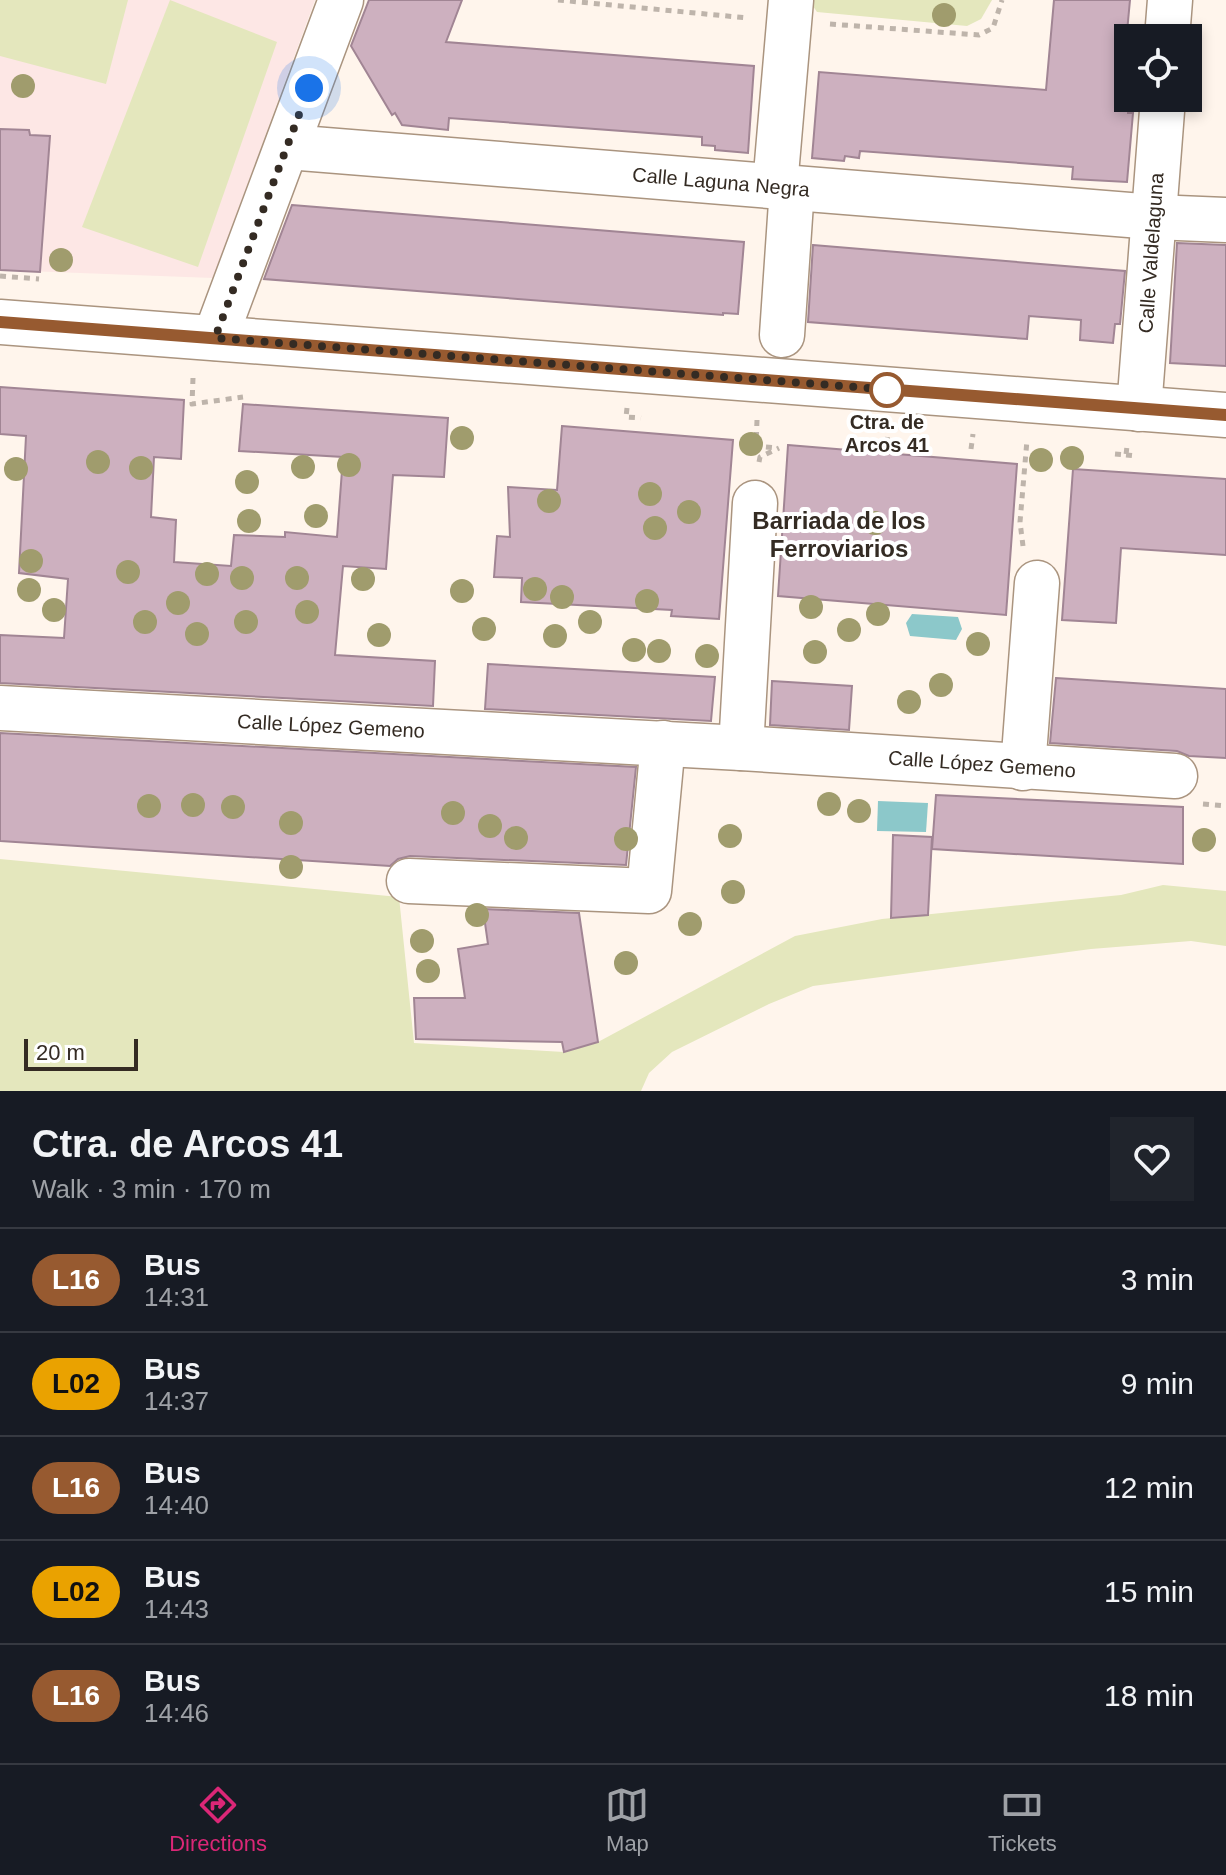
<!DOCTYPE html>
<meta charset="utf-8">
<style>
body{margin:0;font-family:Helvetica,sans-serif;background:#20242c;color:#f1f3f6;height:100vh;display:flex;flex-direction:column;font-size:30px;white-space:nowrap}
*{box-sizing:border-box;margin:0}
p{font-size:26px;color:#9ea1a6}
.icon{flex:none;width:44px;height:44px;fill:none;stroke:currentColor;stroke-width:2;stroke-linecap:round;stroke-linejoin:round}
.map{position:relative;height:1091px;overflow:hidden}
.sheet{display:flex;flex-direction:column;background:#171b24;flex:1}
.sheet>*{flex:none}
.badge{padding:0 16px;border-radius:26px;font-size:28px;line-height:52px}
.buttons{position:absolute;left:1114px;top:24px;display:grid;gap:16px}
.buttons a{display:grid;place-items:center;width:88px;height:88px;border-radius:0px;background:#171b24;box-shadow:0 4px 12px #0003;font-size:40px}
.scale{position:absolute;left:24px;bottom:20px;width:114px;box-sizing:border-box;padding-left:8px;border:4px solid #342b23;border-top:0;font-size:22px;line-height:28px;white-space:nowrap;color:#342b23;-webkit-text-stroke:6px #fff;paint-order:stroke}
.you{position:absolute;width:40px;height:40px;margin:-20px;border:6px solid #fff;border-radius:50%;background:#1a73e8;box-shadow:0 0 0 12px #1a73e833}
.map>.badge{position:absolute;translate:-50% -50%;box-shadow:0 0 0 4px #fff}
.round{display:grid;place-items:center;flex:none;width:84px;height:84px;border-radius:0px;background:#20242c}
.head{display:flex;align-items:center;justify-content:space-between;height:136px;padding:0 32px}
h1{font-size:38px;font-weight:700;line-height:60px}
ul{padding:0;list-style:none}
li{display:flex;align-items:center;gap:24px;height:104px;padding:0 32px;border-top:2px solid #363941}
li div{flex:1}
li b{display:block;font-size:30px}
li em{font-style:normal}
li .badge{min-width:88px;font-weight:700;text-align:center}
.dock{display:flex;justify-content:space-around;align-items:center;height:112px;border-top:2px solid #363941;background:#171b24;font-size:22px;color:#9ea1a6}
.dock a{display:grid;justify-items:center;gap:4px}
.dock .on{color:#db2777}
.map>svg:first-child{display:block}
.industrial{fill:#fde7e5}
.green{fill:#e4e7bd}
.water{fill:#8cc8ca}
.building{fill:#cdb0bf;stroke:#a18594;stroke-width:2}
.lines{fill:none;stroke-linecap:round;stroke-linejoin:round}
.minor-casing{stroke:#aa947f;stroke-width:47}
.path{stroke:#beb4ab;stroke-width:5;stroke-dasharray:6 6;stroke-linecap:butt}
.minor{stroke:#fff;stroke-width:44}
.tree{fill:#a09c6d}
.line-casing{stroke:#fff;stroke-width:18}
.line{stroke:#975a30;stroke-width:12}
.walk{stroke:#342b23;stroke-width:8;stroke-dasharray:0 14.4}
.stop-dot{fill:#fff;stroke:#975a30;stroke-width:4}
.labels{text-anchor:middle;stroke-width:8;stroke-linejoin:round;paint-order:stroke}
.street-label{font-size:20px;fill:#342b23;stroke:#fff}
.stop-label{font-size:20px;font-weight:bold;fill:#342b23;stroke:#fff}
.quarter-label{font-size:24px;font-weight:bold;fill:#342b23;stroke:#fff}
</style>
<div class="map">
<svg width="1226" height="1091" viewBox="0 0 1226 1091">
<rect width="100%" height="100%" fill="#fff5ec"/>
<path class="industrial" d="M0,0H315L213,278L0,270Z"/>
<g class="green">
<path d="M0,0H128L106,84L0,56Z"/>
<path d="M170,0L277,42L198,267L82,227Z"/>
<path d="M809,0H992L981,19L967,26L817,12Z"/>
<path d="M0,859L399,897L414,1043L564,1052L598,1042L795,936L882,919L1121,895L1163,885L1226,891V946L1191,941L1091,949L813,986L769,1004L672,1052L649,1073L641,1091H0Z"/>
</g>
<g class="water">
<path d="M912,614L958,617L962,629L956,640L910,636L906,623Z"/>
<path d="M878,801L928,803L926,832L877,831Z"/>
</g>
<g class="building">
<path d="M369,0H462L446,42L754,66L748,153L715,150V146L702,145V137L449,118L448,130L402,125L395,113L392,115L351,46Z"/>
<path d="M1054,0H1130L1127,32L1128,113H1133L1127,182L1072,179L1073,167L860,151L859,158L845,156L844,161L812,158L819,72L1046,90Z"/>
<path d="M0,129L29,130L30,135L50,136L40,272L0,270Z"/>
<path d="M292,205L744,242L738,314L723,313V315L264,279Z"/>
<path d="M1177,243L1226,245V366L1170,363Z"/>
<path d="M813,245L1125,271L1120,324H1115L1113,343L1080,340L1081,320L1029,316L1027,339L808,322Z"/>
<path d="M0,387L184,400L181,459L154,457L151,517L176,520L174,562L231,566L234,535L285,537V532L337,537L343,457L239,451L243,404L448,418L444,477L393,475L386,569L343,566L335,655L435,661L433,706L0,683V635L64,638L68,579L19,573L26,436L0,434Z"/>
<path d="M562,426L733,440L719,619L671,616L672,610L521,602L522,578L494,577L497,536L510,537L508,487L557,490Z"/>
<path d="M788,445L1017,464L1006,615L778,596Z"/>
<path d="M1073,469L1226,479V555L1121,548L1116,623L1062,620Z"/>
<path d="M488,664L715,677L711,721L485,709Z"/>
<path d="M1056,678L1226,689V758L1189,756L1177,751L1050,743Z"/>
<path d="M772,681L852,686L849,730L770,725Z"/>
<path d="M0,733L636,767L626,865L410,856L398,859L390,866L0,841Z"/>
<path d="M936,795L1183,807V864L932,849Z"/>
<path d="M893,835L932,837L928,915L891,918Z"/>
<path d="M483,909L579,913L598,1042L564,1052L562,1042L416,1039L414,998H465L458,949L488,944Z"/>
</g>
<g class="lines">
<g class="minor-casing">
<g id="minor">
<path d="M1167,38L1170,0"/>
<path d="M288,147L1154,217L1226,220"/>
<path d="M775,186L791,0"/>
<path d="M0,322L1226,415"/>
<path d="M782,335L792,188"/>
<path d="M215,338L341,0"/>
<path d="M1139,409L1163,98"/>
<path d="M0,708L741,748L1175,776"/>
<path d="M741,748L755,503"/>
<path d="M1023,768L1037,583"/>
<path d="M409,881L649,891L663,743"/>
</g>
</g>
<g class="path">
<path d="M558,0L748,18"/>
<path d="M830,24L979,35L993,28L1002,0"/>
<path d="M0,276L39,279"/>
<path d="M193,378L192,404L243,397"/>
<path d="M627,408L626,417L641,418"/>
<path d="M757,420L756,446L776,448"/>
<path d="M887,443L888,428"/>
<path d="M971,449L973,434"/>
<path d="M1115,454L1126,455L1127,446"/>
<path d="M1126,455L1136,456"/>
<path d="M759,462L760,457L779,448"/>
<path d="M1023,546L1020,522L1027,440"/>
<path d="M1203,804L1226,806"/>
</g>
<use href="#minor" class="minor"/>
</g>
<g class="tree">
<circle cx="944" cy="15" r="12"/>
<circle cx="23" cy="86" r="12"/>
<circle cx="61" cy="260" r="12"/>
<circle cx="462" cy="438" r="12"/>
<circle cx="751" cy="444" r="12"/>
<circle cx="1072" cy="458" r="12"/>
<circle cx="1041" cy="460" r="12"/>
<circle cx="98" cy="462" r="12"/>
<circle cx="349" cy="465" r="12"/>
<circle cx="303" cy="467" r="12"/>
<circle cx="141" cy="468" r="12"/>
<circle cx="16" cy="469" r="12"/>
<circle cx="247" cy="482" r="12"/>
<circle cx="650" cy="494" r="12"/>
<circle cx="549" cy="501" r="12"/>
<circle cx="689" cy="512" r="12"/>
<circle cx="316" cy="516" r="12"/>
<circle cx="249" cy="521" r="12"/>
<circle cx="875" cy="523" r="12"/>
<circle cx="655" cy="528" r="12"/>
<circle cx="31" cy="561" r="12"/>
<circle cx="128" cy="572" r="12"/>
<circle cx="207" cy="574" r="12"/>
<circle cx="242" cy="578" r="12"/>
<circle cx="297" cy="578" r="12"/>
<circle cx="363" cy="579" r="12"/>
<circle cx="535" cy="589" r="12"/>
<circle cx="29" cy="590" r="12"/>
<circle cx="462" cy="591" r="12"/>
<circle cx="562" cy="597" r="12"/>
<circle cx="647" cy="601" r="12"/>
<circle cx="178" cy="603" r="12"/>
<circle cx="811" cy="607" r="12"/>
<circle cx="54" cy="610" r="12"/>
<circle cx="307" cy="612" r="12"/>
<circle cx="878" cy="614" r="12"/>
<circle cx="145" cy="622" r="12"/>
<circle cx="246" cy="622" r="12"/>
<circle cx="590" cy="622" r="12"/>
<circle cx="484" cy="629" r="12"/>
<circle cx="849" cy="630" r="12"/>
<circle cx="197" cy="634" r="12"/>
<circle cx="379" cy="635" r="12"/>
<circle cx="555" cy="636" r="12"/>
<circle cx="978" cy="644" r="12"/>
<circle cx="634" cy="650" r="12"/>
<circle cx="659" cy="651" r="12"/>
<circle cx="815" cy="652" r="12"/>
<circle cx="707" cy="656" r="12"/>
<circle cx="941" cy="685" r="12"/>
<circle cx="909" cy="702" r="12"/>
<circle cx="829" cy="804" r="12"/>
<circle cx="193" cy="805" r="12"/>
<circle cx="149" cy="806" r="12"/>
<circle cx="233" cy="807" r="12"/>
<circle cx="859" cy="811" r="12"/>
<circle cx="453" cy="813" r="12"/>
<circle cx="291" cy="823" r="12"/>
<circle cx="490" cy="826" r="12"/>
<circle cx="730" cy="836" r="12"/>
<circle cx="516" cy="838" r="12"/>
<circle cx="626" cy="839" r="12"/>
<circle cx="1204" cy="840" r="12"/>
<circle cx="291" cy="867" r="12"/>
<circle cx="733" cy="892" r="12"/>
<circle cx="477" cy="915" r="12"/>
<circle cx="690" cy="924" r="12"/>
<circle cx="422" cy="941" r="12"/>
<circle cx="626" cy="963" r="12"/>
<circle cx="428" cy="971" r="12"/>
</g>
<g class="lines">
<g class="line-casing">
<path id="line" d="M0,322L1226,415"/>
</g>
<use href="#line" class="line"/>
<path class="walk" d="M309,88L215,338L895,390H887"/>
</g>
<circle class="stop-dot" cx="887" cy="390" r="16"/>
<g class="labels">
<g class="street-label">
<text transform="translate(721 182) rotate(5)" y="7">Calle Laguna Negra</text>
<text transform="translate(1151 253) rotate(-86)" y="7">Calle Valdelaguna</text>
<text transform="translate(331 726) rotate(3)" y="7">Calle López Gemeno</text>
<text transform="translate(982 764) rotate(4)" y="7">Calle López Gemeno</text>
</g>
<g class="stop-label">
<text x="887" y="429">Ctra. de<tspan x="887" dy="23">Arcos 41</tspan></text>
</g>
<g class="quarter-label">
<text x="839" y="529">Barriada de los<tspan x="839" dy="28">Ferroviarios</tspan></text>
</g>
</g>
</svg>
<div class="buttons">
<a><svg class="icon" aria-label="locate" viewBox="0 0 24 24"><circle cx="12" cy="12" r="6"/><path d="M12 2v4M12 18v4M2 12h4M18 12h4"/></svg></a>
</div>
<div class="scale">20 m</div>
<div class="you" style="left:309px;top:88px"></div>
</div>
<section class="sheet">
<div class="head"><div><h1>Ctra. de Arcos 41</h1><p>Walk · 3 min · 170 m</p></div><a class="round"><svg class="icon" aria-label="heart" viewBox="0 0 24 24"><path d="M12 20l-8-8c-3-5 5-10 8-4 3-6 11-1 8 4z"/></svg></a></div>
<ul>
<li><span class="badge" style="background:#975a30;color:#fff">L16</span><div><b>Bus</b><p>14:31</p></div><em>3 min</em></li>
<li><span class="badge" style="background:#eaa200;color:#111">L02</span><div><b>Bus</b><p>14:37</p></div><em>9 min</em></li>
<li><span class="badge" style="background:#975a30;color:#fff">L16</span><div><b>Bus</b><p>14:40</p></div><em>12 min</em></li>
<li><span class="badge" style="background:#eaa200;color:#111">L02</span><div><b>Bus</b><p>14:43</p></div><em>15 min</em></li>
<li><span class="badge" style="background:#975a30;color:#fff">L16</span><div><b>Bus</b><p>14:46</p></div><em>18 min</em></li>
</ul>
</section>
<nav class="dock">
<a class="on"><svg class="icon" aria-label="directions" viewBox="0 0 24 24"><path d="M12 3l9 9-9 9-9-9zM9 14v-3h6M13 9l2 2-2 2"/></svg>Directions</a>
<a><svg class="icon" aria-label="map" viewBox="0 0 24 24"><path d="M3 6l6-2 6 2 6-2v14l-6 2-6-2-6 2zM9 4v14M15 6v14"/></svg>Map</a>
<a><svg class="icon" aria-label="tickets" viewBox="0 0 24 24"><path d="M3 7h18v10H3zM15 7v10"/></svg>Tickets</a>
</nav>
